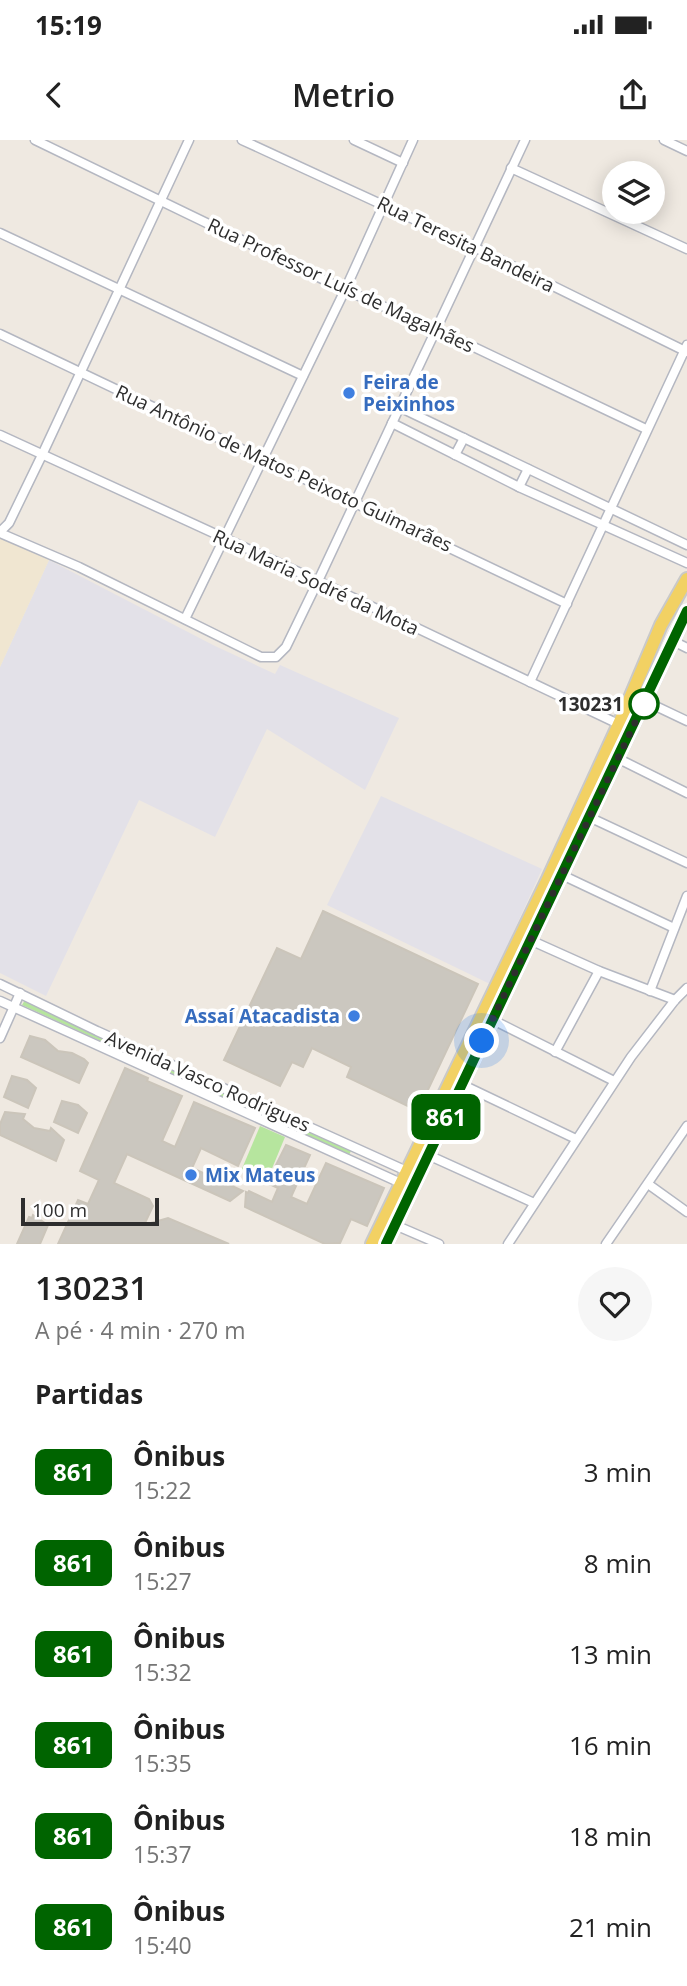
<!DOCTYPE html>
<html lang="pt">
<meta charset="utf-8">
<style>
body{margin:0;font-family:"Open Sans",sans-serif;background:#f6f6f6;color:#222;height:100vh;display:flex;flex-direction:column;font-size:26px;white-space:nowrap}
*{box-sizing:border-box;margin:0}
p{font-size:23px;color:#767676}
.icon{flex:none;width:38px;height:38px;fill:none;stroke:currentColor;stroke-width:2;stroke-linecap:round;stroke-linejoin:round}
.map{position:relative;height:1104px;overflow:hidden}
.side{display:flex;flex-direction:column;background:#fff;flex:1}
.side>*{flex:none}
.badge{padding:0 14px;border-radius:10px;font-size:24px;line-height:46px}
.fabs{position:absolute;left:602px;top:21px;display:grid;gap:14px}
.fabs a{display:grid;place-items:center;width:63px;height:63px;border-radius:50%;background:#fff;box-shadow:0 4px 18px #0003;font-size:35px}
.scale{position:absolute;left:21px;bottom:18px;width:138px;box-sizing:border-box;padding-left:7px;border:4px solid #2e2e2e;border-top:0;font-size:19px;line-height:24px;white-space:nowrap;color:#2e2e2e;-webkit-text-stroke:5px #fff;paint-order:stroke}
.you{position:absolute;width:35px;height:35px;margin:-18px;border:5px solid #fff;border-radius:50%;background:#1a73e8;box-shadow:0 0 0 10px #1a73e833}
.map>.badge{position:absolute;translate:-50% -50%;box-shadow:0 0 0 4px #fff}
h2{padding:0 35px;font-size:26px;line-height:63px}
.round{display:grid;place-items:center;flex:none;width:74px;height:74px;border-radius:37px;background:#f6f6f6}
.summary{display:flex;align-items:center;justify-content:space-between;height:119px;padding:0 35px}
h1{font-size:33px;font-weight:600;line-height:52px}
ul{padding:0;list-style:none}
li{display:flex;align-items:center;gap:21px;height:91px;padding:0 35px}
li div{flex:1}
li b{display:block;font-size:26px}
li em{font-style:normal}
li .badge{min-width:77px;font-weight:700;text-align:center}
.status{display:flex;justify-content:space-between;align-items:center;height:49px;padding:0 35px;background:#fff;direction:ltr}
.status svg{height:19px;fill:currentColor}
header{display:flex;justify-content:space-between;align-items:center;height:91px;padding:0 35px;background:#fff;font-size:32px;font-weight:600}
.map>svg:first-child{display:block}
.industrial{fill:#e3e1e8}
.education{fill:#f0e6d1}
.green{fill:#b6e59e}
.building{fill:#cbc7bf;stroke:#cbc5ba;stroke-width:2}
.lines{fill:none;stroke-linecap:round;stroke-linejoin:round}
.street-casing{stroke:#b4b7c1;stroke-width:11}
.primary-casing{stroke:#c9c9c9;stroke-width:16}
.street{stroke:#fff;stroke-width:8}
.primary{stroke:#f2d163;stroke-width:12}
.line-casing{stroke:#fff;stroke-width:16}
.line{stroke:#006400;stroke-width:10}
.walk{stroke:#2e2e2e;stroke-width:7;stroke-dasharray:0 12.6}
.shop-dot{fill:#3f7fe0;stroke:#fff;stroke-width:2.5}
.stop-dot{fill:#fff;stroke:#006400;stroke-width:3.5}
.labels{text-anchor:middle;stroke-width:7;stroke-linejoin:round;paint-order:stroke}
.street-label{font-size:19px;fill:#2e2e2e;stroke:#fff}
.shop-label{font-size:19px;font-weight:bold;fill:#366cbe;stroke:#fff;text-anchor:start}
.stop-label{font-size:19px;font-weight:bold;fill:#2e2e2e;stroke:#fff;text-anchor:end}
</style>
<div class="status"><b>15:19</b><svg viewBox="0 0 49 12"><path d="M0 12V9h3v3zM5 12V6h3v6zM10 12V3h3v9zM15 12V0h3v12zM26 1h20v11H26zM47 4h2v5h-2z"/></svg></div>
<header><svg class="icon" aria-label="back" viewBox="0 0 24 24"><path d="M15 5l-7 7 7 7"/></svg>Metrio<svg class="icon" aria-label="share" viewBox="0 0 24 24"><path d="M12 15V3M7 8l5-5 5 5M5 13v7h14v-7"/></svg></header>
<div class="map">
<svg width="687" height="1104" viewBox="0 0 687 1104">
<rect width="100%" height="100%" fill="#efe9e1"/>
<g class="industrial">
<path d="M49,420L213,505L275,534L280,525L399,578L365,650L267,589L215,697L139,660L46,856L0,833V527Z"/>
<path d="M381,656L542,729L490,844L327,765Z"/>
</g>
<path class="education" d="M0,397L49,420L0,527Z"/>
<g class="green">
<path d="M25,860L352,1009L349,1015L22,865Z"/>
<path d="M260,986L285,997L266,1043L241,1031Z"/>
</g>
<g class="building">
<path d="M323,771L478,844L418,971L347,937L351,927L312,908L303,927L292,922L280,946L224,920L277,808L301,819Z"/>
<path d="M30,896L45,900L58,911L72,913L84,919L88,923L79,943L21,917Z"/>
<path d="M125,928L148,938L147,941L182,956L162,1001L175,1007L194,962L255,988L238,1026L201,1008L192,1028L243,1051L230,1061L127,1014L114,1043L149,1059L153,1066L144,1085L168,1078L229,1104H58L78,1060L88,1064L99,1040L80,1031Z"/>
<path d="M12,936L27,940L36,948L28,968L4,957Z"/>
<path d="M62,961L78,965L87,973L78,993L54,982Z"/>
<path d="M5,972L25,974L23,979L34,988L50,991L51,988L64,1000L56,1021L0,995V984Z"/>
<path d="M286,1005L310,1015L291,1057L307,1064L326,1023L384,1048L367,1086L351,1079L340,1103L325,1104L245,1067L246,1052L248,1053L249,1051L272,1062L278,1048L267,1043Z"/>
<path d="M33,1075L48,1085L40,1104H17L29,1077L32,1078Z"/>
</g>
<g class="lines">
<g class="street-casing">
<g id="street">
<path d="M35,0L345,150L436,189L646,289"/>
<path d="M242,0L474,107L687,212"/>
<path d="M354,0L403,23"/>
<path d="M664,0L687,11"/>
<path d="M511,28L687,109"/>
<path d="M0,93L303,236"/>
<path d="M0,194L567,464"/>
<path d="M399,267L687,405"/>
<path d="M392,283L519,347L687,423"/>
<path d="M0,295L318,441L631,590"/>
<path d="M455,315L464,298"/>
<path d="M519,347L528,329"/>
<path d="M0,392L9,383L42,315L189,0"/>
<path d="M0,393L79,427L261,517H276L286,507L318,441L525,0"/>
<path d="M185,479L345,150L413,0"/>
<path d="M673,501L687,508"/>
<path d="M530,542L687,205"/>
<path d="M645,561L687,581"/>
<path d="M617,618L687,653"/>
<path d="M589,677L687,723"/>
<path d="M562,735L674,788"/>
<path d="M530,800L599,831L675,860"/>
<path d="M0,844L97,891L411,1033"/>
<path d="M650,851L687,756"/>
<path d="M0,861L405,1045"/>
<path d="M493,880L614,941"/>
<path d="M0,898L20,853"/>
<path d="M555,912L599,831"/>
<path d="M461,944L576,999"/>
<path d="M428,1015L534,1063"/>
<path d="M648,1044L687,1072"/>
<path d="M395,1085L439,1104"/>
<path d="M508,1104L631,917L675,860L687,848"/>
<path d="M606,1104L687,986"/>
</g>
</g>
<g class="primary-casing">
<g id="primary">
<path d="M372,1104L548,739L619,584L661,485L687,439"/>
<path d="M386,1104L687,471"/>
</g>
</g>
<use href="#street" class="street"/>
<use href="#primary" class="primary"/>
</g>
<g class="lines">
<g class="line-casing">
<path id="line" d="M386,1104L687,471"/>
</g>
<use href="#line" class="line"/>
<path class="walk" d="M482,901L644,564"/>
</g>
<g class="shop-dot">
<circle cx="349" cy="253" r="7"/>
<circle cx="354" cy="876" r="7"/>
<circle cx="191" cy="1035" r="7"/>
</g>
<circle class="stop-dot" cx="644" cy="564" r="14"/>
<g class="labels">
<g class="street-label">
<text transform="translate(466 104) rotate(26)" y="7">Rua Teresita Bandeira</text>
<text transform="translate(341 145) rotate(25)" y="7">Rua Professor Luís de Magalhães</text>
<text transform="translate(284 328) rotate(25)" y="7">Rua Antônio de Matos Peixoto Guimarães</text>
<text transform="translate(316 442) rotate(25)" y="7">Rua Maria Sodré da Mota</text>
<text transform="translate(208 941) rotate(24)" y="7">Avenida Vasco Rodrigues</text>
</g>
<g class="shop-label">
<text x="363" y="249">Feira de<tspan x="363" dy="22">Peixinhos</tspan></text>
<text x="340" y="883" text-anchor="end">Assaí Atacadista</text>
<text x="205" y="1042">Mix Mateus</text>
</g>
<g class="stop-label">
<text x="623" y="571">130231</text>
</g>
</g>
</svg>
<div class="fabs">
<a><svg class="icon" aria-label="layers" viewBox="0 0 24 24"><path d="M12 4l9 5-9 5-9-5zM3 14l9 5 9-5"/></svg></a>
</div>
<div class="scale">100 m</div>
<div class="you" style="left:482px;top:901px"></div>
<b class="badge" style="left:446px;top:977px;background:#006400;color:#fff">861</b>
</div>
<section class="side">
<div class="summary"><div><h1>130231</h1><p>A pé · 4 min · 270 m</p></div><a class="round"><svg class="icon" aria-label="heart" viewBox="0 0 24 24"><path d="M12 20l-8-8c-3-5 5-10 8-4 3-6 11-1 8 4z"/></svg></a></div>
<h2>Partidas</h2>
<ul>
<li><span class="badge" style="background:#006400;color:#fff">861</span><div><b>Ônibus</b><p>15:22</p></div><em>3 min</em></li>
<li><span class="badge" style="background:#006400;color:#fff">861</span><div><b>Ônibus</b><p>15:27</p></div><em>8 min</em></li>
<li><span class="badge" style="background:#006400;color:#fff">861</span><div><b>Ônibus</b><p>15:32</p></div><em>13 min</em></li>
<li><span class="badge" style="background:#006400;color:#fff">861</span><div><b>Ônibus</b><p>15:35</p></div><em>16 min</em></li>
<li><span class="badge" style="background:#006400;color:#fff">861</span><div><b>Ônibus</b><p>15:37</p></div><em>18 min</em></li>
<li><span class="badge" style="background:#006400;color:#fff">861</span><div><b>Ônibus</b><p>15:40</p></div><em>21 min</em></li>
</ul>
</section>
